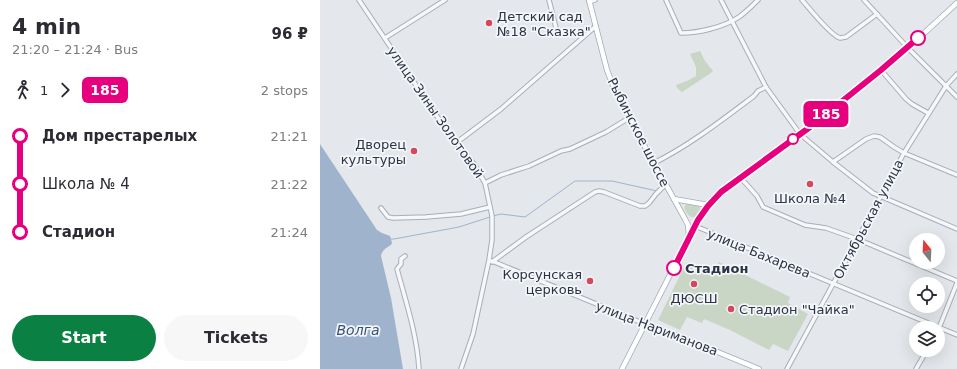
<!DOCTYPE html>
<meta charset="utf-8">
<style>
body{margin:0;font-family:"DejaVu Sans",sans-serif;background:#f7f7f7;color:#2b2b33;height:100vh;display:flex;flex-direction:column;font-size:15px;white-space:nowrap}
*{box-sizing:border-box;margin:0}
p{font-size:13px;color:#7c7c81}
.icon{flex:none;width:22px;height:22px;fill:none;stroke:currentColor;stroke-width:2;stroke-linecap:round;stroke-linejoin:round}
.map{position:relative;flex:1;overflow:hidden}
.drawer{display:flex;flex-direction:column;background:#fff;width:320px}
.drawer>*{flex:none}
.badge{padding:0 8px;border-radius:6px;font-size:14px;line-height:26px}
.needle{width:26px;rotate:342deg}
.controls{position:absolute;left:589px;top:233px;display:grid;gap:8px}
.controls a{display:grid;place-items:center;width:36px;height:36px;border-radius:50%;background:#fff;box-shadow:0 4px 16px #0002;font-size:20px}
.map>.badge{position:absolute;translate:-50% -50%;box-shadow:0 0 0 2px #fff}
.legs{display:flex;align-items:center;gap:6px;height:44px;padding:0 12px;font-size:13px}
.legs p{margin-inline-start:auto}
.overview{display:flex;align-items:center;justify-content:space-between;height:68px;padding:0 12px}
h1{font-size:22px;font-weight:600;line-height:30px}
.cta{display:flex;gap:8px;margin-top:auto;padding:8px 12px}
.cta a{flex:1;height:46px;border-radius:24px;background:#0b8043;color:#fff;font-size:16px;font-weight:600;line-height:46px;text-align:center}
.cta a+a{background:#f7f7f7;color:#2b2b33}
ul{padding:0 12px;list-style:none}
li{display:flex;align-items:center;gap:14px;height:48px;font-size:15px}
li i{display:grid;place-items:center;width:6px;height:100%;margin:0 5px;background:currentColor}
li i::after{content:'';width:10px;height:10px;margin:-5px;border:3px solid;border-radius:50%;background:#fff}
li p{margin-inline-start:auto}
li:first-child i{background:linear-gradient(#0000 50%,currentColor 0)}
li:last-child i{background:linear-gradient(currentColor 50%,#0000 0)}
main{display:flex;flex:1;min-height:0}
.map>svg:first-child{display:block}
.green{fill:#c9d6c5}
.water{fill:#9fb4cc}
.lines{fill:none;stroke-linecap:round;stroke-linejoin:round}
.stream{stroke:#9fb4cc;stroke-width:1}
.minor-casing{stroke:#a9aeb7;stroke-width:5.5}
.major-casing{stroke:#a3abb8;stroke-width:6}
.minor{stroke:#f7f8fa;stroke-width:3.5}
.major{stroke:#fff;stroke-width:4.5}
.line-1-casing{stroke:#fff;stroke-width:9}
.line-1{stroke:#e6007e;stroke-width:6}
.poi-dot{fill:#d1495b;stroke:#f4f6f9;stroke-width:1.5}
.stop-1-dot{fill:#fff;stroke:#e6007e;stroke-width:2}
.labels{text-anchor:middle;stroke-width:3.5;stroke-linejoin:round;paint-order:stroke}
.poi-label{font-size:13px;fill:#2b3445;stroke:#f4f6f9;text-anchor:start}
.street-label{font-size:13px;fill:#2b3445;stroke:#f4f6f9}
.stop-label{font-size:13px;font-weight:bold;fill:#2b3445;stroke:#f4f6f9;text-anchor:start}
.water-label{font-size:14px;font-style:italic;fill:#34527a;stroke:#f4f6f9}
</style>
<main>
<section class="drawer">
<div class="overview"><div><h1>4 min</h1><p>21:20 – 21:24 · Bus</p></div><b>96 ₽</b></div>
<div class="legs"><svg class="icon" aria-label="walk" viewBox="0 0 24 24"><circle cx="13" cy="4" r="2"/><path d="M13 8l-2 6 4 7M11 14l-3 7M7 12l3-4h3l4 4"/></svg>1<svg class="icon" aria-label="forward" viewBox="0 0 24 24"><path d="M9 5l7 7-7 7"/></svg><b class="badge" style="background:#e6007e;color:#fff">185</b><p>2 stops</p></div>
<ul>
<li><i style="color:#e6007e"></i><b>Дом престарелых</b><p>21:21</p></li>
<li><i style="color:#e6007e"></i><span>Школа № 4</span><p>21:22</p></li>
<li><i style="color:#e6007e"></i><b>Стадион</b><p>21:24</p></li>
</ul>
<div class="cta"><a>Start</a><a>Tickets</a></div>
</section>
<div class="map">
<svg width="637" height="369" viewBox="0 0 637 369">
<rect width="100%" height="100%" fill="#e4e7ec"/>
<g class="green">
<path d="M380,51L385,61L393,71L388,75L362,92L357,88L356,85L367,81L376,76V67L370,54Z"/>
<path d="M366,204L379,206L381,210L376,217C369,218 367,214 364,208Z"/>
<path d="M399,262L470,297L468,303L488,314L468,351L453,344L449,350L410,330L384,319L382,323L367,317L360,330L338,320L366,263L392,275Z"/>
</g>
<path class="water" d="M0,144L57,230L62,233L70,236L72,243L71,245C66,248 62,250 61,256L71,298L83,369H0Z"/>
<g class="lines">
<g class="stream">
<path d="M173,216L181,214L205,217L255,181H292L337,191"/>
<path d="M70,239H74L139,227L170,217"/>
</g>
<g class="minor-casing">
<g id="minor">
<path d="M39,0L114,112L130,135L154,164L165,183L172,216V240L169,260L153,334L141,369"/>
<path d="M229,0L236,28"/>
<path d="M346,0L361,33C379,33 404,27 419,17C426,12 432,6 438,0"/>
<path d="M401,0L446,87L480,134L513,162L553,193L637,229"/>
<path d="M482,0C489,8 511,36 520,38C521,38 525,37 526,37L557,14"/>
<path d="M544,0L588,48L637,97"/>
<path d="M269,2L275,0"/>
<path d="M65,38L125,0"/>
<path d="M561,70L586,99L592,104L608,113"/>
<path d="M136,143L181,109L276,26"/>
<path d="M513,162L546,139L554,136L560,137L574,147L584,153L637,175"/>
<path d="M334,163C370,145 402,120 434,96L438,91L446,87"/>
<path d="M420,177L437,196L443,207L485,225L506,228L537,239L637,281"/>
<path d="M165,183L181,175L209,166L241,151L250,149L286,132L309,118"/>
<path d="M61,208L68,217L73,218L106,217L141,214L170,207"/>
<path d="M375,226L637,335"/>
<path d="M85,256L81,259V264L77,269C86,302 97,335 99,369"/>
<path d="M172,261L325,324"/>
<path d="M172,262L206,237L275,192L279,191L284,192L320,206H325L329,203L336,194L346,184"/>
<path d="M619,328L637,283"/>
<path d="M467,369L584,153L626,86L637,74"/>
<path d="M596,369L607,350"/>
</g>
</g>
<g class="major-casing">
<g id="major">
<path d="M269,0L287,70L292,83L309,118L365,219L368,225L369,236"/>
<path d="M354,199L388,205"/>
<path d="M325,324L356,335L439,369"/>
<path d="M302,369L378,220L388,205L401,192L490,127L561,70L588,48L637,3"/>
</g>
</g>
<use href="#minor" class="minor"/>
<use href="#major" class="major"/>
</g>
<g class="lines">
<g class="line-1-casing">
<path id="line-1" d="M354,268L378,220L388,206L401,192L490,127L561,70L598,38"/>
</g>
<use href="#line-1" class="line-1"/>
</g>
<g class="poi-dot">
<circle cx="169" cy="23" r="4"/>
<circle cx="94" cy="151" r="4"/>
<circle cx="490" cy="184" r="4"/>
<circle cx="270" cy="281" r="4"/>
<circle cx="374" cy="284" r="4"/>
<circle cx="411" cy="309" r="4"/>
</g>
<g class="stop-1-dot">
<circle cx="598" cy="38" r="7"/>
<circle cx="473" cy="139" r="5"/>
<circle cx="354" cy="268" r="7"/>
</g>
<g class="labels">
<g class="poi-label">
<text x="177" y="21">Детский сад<tspan x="177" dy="15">№18 "Сказка"</tspan></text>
<text x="86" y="149" text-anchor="end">Дворец<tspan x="86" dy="15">культуры</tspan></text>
<text x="490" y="203" text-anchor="middle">Школа №4</text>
<text x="262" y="279" text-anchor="end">Корсунская<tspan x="262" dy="15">церковь</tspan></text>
<text x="374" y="303" text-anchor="middle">ДЮСШ</text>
<text x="419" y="314">Стадион "Чайка"</text>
</g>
<g class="street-label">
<text transform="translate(116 112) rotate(55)" y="5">улица Зины Золотовой</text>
<text transform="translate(319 132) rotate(63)" y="5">Рыбинское шоссе</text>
<text transform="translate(548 219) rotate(-62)" y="5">Октябрьская улица</text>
<text transform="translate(439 253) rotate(22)" y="5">улица Бахарева</text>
<text transform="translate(337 328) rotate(21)" y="5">улица Нариманова</text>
</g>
<g class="stop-label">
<text x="365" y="273">Стадион</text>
</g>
<g class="water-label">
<text x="38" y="335">Волга</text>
</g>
</g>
</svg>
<div class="controls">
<a><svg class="needle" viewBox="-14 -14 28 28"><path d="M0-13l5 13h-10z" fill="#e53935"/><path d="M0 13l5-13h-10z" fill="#7c7c81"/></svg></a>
<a><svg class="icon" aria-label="locate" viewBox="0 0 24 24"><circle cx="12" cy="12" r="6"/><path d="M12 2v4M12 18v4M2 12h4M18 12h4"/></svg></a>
<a><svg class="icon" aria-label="layers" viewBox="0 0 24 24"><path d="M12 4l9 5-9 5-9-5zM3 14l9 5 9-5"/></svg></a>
</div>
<b class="badge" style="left:506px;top:114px;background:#e6007e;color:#fff">185</b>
</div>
</main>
